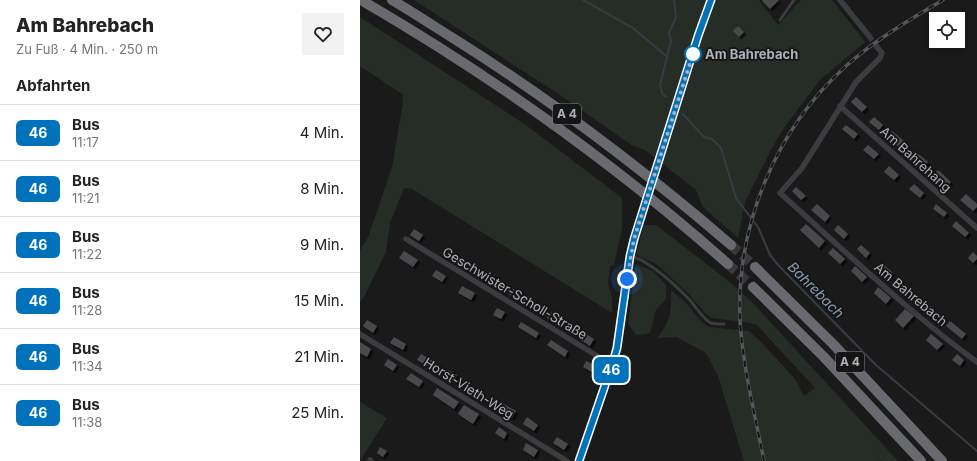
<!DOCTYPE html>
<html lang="de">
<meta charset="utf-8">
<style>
body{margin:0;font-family:Inter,sans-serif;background:#f2f2f2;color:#222;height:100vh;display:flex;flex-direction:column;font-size:15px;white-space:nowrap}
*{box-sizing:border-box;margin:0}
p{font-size:13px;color:#767676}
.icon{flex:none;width:22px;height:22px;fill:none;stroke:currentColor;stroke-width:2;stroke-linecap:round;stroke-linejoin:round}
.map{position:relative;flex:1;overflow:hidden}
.sheet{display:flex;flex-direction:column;background:#fff;width:360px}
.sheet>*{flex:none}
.badge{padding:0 8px;border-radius:6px;font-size:14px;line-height:26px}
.controls{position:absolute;left:569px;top:12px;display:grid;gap:8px}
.controls a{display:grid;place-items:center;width:36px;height:36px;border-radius:0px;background:#fff;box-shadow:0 2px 6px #0003;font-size:20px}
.you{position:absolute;width:20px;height:20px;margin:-10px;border:3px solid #fff;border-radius:50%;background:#1a73e8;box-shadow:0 0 0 6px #1a73e833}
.map>.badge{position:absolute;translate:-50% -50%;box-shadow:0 0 0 2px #fff}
h2{padding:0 16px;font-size:15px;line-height:36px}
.round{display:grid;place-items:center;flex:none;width:42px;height:42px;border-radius:0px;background:#f2f2f2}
.summary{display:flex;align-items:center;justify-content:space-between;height:68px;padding:0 16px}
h1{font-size:19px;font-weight:800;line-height:30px}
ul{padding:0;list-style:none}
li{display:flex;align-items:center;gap:12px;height:56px;padding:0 16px;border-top:1px solid #e0e0e0}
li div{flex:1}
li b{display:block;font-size:15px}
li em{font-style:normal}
li .badge{min-width:44px;font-weight:700;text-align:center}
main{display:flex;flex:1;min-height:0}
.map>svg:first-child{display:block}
.green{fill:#262d27}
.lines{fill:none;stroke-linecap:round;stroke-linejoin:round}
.stream{stroke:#353c43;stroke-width:2}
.building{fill:#494a4d;filter:url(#shadow)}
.street-tunnel{stroke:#38383b;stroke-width:5.5;stroke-dasharray:5.5 3;stroke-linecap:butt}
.highway-tunnel{stroke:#38383b;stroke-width:10;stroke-dasharray:10 5;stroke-linecap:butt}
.lane{stroke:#3b3c40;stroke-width:3}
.street{stroke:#3b3c40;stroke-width:5.5}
.secondary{stroke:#494b50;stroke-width:8}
.highway{stroke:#686a70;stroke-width:10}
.rail-casing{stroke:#54565b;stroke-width:3.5}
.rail{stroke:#151516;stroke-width:2;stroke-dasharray:6;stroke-linecap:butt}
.secondary-bridge{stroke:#494b50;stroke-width:8}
.line-casing{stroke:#fff;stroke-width:9}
.line{stroke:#0072bc;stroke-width:6}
.walk{stroke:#aeb1b9;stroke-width:4;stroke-dasharray:0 7.2}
.stop-dot{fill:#fff;stroke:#0072bc;stroke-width:2}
.labels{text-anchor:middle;stroke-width:3.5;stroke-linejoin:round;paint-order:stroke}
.shield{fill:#151516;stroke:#808288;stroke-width:1}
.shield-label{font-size:12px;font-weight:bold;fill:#aeb1b9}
.stop-label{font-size:13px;font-weight:bold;fill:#aeb1b9;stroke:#151516;text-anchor:start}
.street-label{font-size:13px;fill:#aeb1b9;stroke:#151516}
.water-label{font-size:14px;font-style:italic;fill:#8a9cb0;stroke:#151516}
</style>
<main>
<section class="sheet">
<div class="summary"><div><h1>Am Bahrebach</h1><p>Zu Fuß · 4 Min. · 250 m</p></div><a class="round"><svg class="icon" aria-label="heart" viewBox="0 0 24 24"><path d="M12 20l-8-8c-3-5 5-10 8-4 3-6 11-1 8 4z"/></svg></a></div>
<h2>Abfahrten</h2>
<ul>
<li><span class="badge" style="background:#0072bc;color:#fff">46</span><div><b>Bus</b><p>11:17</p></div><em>4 Min.</em></li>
<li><span class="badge" style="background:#0072bc;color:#fff">46</span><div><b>Bus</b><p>11:21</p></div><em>8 Min.</em></li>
<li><span class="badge" style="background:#0072bc;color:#fff">46</span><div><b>Bus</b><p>11:22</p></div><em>9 Min.</em></li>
<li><span class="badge" style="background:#0072bc;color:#fff">46</span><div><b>Bus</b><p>11:28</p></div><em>15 Min.</em></li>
<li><span class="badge" style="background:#0072bc;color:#fff">46</span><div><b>Bus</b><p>11:34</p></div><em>21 Min.</em></li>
<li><span class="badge" style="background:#0072bc;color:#fff">46</span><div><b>Bus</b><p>11:38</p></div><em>25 Min.</em></li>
</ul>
</section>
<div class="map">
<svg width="617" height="461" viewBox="0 0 617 461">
<defs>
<filter id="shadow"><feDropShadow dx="2.5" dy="2.5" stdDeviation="0" flood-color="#0009"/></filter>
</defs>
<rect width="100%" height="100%" fill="#1a1a1b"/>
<g class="green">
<path d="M54,0H399L418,25L441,0H472L505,42L460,80L426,125L412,148L385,202L378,238L343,207L336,190L285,150L273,146L260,137L197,93Z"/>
<path d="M0,17L166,125L262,198V228L254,265L250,266L248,283L252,299V313L52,189L44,188L30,223L26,252L4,297L0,302V251L9,235L32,167L43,103L42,94L0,66Z"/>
<path d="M284,225H296L366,279L392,302L538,461H522L517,455L521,461H384L358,376L346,353L317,337L297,338C310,324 312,308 311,290L326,303L340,320L349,327L389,331L400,341L435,379L444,396L455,388L397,325L390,323L351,318L344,312L329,294L296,264L276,255Z"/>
<path d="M276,264L293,271L306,285V299L296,310L290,333L276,335L268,323Z"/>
<path d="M0,402L27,418L0,461Z"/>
</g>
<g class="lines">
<g class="stream">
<path d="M223,0L273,28L306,56"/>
<path d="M306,97L302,93L300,85L311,41L309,33L316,17L314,0"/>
<path d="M323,114L344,137L352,139L361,148L376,198L398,227L410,255L419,266L516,365L617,451"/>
</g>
</g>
<g class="building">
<path d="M403,0H419L410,9L402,1Z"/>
<path d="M378,26L384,32L379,37L373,31Z"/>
<path d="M496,97L507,107L502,112L491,102Z"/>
<path d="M514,117L523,125L519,130L509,122Z"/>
<path d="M486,125L498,134L494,139L482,129Z"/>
<path d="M532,131L545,142L540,148L527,137Z"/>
<path d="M508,145L519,154L514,159L503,150Z"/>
<path d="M556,152L568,162L564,167L552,158Z"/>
<path d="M529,166L539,175L534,180L524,172Z"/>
<path d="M578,170L591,182L586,188L572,176Z"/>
<path d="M554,184L564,193L560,198L549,189Z"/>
<path d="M436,187L446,196L441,200L432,191Z"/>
<path d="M606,194L617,204V207L613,211L600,200Z"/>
<path d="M457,204L470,216L465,222L451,210Z"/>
<path d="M576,204L587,213L584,217L573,209Z"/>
<path d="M596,221L609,233L605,237L592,226Z"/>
<path d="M446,224L465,241L459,248L440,230Z"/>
<path d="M478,225L488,234L484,239L474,230Z"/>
<path d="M54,229L63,235L59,241L50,235Z"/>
<path d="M501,245L510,253L506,258L497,249Z"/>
<path d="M473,248L485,259L480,264L468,253Z"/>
<path d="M87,249L97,255L93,261L84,256Z"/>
<path d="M44,251L58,260L53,267L39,258Z"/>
<path d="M613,252L617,256V259L613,263L608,258Z"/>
<path d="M523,264L533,273L529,278L519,269Z"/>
<path d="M495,266L507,277L502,282L491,271Z"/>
<path d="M76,270L86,276L82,282L72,276Z"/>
<path d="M122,270L130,275L127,281L118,276Z"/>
<path d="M545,284L555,293L550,298L540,290Z"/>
<path d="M102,286L115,293L111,300L98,293Z"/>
<path d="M518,287L531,298L526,304L514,293Z"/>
<path d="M153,289L170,300L166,306L149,294Z"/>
<path d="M568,304L579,315L574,319L563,309Z"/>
<path d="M137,308L145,312L141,319L133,315Z"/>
<path d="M545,309L554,316L543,328L535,320Z"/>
<path d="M191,312L200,318L196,324L187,318Z"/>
<path d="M7,320L17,326L13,333L3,326Z"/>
<path d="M590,321L606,334L602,339L586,326Z"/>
<path d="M161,322L179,333L176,338L158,327Z"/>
<path d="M224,333L234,339L230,346L221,340Z"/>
<path d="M571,334L583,344L577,350L566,340Z"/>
<path d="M34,337L46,344L43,350L30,343Z"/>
<path d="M191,340L208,351L205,357L187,345Z"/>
<path d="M0,342L11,349L7,357L0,353Z"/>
<path d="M61,354L73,361L70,367L57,360Z"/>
<path d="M597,354L604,360L600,366L592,360Z"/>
<path d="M28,359L37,365L33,371L24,365Z"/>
<path d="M226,361L236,366L232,372L223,367Z"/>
<path d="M88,370L97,375L94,381L84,376Z"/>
<path d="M51,373L63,381L59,387L46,379Z"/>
<path d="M77,388L99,402L94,409L73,395Z"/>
<path d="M115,388L124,393L120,399L112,393Z"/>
<path d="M138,401L156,411L152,418L134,407Z"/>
<path d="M104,405L119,414L113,424L98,414Z"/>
<path d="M167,417L178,425L174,431L163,424Z"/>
<path d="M139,427L147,433L144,439L135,433Z"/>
<path d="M197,437L208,444L204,450L193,443Z"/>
<path d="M166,443L178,450L174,457L163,450Z"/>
<path d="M20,447L27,451L23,457L17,453Z"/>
</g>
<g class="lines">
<path class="street-tunnel" d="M509,36L517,47"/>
<g class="highway-tunnel">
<path d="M371,245L395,267"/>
<path d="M368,264L393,287"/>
</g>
<g class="lane">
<path d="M420,20L434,0"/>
<path d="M270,256C289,260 314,284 328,298C334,304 343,320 351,323C355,324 360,324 364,324"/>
</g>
<g class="street">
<path d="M480,0L509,36"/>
<path d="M517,47L522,53L520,58L496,82L442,168L420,193C484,250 547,311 617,362"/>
<path d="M480,106L617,228"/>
<path d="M46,239L252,365"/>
<path d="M0,334L207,461"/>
<path d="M10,460L11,461"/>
</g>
<g class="secondary">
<path d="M300,158L338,36L351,0"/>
<path d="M219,461L255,355L270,256L280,222"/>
</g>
<g class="highway">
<path d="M1,0C132,76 255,164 368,264"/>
<path d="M32,0C54,13 75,27 96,40C193,101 284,170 371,245"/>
<path d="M395,267L473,344L582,461"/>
<path d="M393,287L463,356L561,461"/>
</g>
<g class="rail-casing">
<path id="rail" d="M404,461C395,415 383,368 380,321C376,226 415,130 486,66C515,40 549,20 583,0"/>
</g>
<use href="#rail" class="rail"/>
<path class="secondary-bridge" d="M280,222L300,158"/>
</g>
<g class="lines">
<g class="line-casing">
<path id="line" d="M219,461L252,365L257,348L270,256L274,239L338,36L351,0"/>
</g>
<use href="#line" class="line"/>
<path class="walk" d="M267,279L274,239L333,54"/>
</g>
<circle class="stop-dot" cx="333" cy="54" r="8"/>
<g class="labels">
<g class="shield">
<rect x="193" y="104" width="28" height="20" rx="3"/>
<rect x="476" y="352" width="28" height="20" rx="3"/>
</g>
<g class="shield-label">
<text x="207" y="118">A 4</text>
<text x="490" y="366">A 4</text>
</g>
<g class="stop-label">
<text x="345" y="59">Am Bahrebach</text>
</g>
<g class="street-label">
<text transform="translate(556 159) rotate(42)" y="5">Am Bahrehang</text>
<text transform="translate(155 293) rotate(31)" y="5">Geschwister-Scholl-Straße</text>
<text transform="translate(551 294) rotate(40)" y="5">Am Bahrebach</text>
<text transform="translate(109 388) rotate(32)" y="5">Horst-Vieth-Weg</text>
</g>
<g class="water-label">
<text transform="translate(456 290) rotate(45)" y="5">Bahrebach</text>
</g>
</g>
</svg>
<div class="controls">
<a><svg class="icon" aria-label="locate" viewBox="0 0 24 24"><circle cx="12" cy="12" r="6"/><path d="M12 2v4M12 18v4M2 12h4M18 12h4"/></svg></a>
</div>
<div class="you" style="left:267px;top:279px"></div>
<b class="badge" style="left:251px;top:370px;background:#0072bc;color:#fff">46</b>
</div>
</main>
